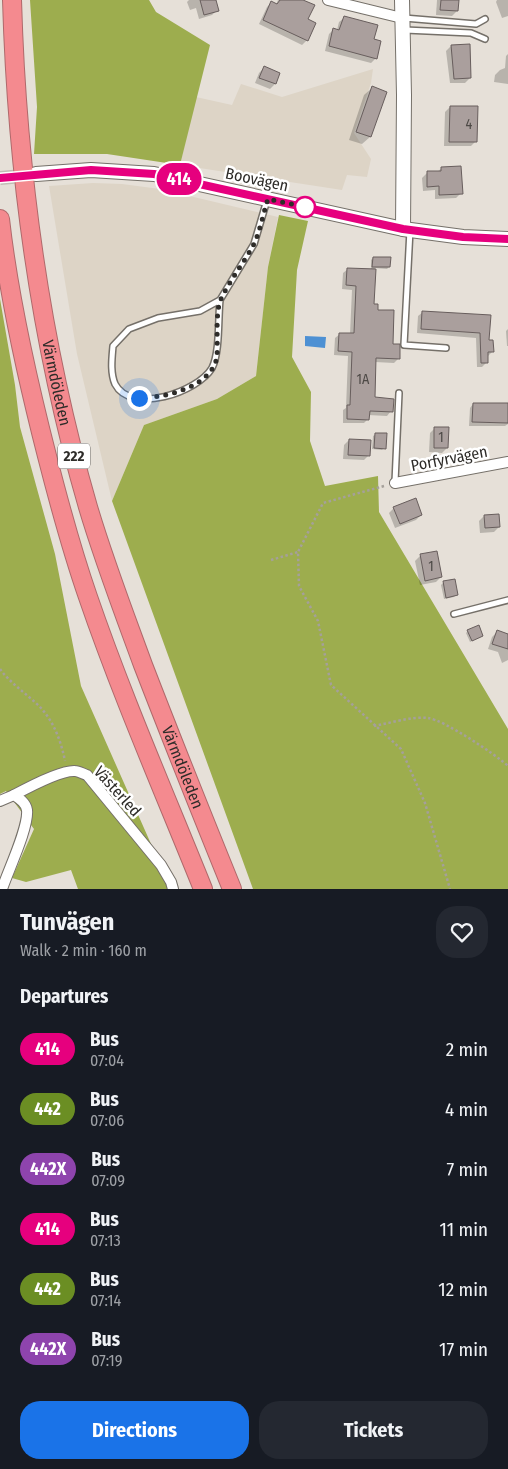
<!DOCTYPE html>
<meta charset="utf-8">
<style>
body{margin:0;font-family:"Fira Sans Condensed",sans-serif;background:#242831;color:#f1f3f6;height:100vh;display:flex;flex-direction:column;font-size:19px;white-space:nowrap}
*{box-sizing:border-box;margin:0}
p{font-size:16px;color:#9ea1a6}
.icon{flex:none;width:28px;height:28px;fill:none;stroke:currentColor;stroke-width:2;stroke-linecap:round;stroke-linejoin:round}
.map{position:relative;height:889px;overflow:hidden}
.sheet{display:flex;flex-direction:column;background:#171b24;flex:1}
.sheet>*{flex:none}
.badge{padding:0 10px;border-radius:16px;font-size:18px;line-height:32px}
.you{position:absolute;width:25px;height:25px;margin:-12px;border:4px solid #fff;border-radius:50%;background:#1a73e8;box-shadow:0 0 0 8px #1a73e833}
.map>.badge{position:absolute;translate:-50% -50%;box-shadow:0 0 0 2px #fff}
h2{padding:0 20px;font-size:19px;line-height:45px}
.round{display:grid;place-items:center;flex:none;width:52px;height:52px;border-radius:20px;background:#242831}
.headline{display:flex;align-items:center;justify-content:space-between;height:85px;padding:0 20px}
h1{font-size:24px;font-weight:700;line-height:38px}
.primary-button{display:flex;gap:10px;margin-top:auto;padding:10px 20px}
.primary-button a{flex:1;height:58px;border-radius:20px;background:#1a73e8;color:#fff;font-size:20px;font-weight:700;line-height:58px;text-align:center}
.primary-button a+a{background:#242831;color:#f1f3f6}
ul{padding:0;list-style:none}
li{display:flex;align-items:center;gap:15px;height:60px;padding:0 20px}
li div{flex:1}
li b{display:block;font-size:19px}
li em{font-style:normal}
li .badge{min-width:55px;font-weight:700;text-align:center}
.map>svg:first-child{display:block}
.built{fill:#ddd4c6}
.forest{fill:#9dad4e}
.water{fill:#4d90d3}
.shadow{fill:#0003}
.building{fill:#aa9f9d;stroke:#685e5d}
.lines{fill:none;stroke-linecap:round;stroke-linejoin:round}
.secondary-tunnel{stroke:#c1bcb5;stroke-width:14;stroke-dasharray:14 7;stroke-linecap:butt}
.lane-casing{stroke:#757069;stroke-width:8}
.street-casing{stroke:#757069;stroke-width:12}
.secondary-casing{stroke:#757069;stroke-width:16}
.highway-casing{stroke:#af696b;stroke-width:20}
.path{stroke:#a5a09a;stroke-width:2.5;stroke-dasharray:2.5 2.5;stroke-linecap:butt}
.lane{stroke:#fff;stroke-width:5}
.street{stroke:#fff;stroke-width:10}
.secondary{stroke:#fff;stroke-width:14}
.highway{stroke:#f48a8f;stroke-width:18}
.line-casing{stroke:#fff;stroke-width:11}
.line{stroke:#e6007e;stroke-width:8}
.walk{stroke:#2e2c29;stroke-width:5;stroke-dasharray:0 9}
.stop-dot{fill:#fff;stroke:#e6007e;stroke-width:2.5}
.labels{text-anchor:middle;stroke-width:5;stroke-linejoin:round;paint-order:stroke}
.number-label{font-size:14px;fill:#4d4946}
.shield{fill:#fff;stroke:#6d6b69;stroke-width:1}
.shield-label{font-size:15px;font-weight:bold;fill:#2e2c29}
.street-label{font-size:16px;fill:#2e2c29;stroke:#fff}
</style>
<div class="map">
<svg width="508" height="889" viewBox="0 0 508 889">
<rect width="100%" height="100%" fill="#e6e0d8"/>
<g class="built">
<path d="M373,69L371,83L354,133L371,159L367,177L347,175L342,190L180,165L196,97L232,105L241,84L282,97Z"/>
<path d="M93,183L122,184L160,189L278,217L268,267L256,376L217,399L144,425L112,501L77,354L49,186Z"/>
</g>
<g class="forest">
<path d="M30,0H149L156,12L210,45L180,165L107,154H34L37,107Z"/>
<path d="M279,215L308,221L297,270L292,357L311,392L310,441L325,486L378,476L379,512L508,729V889H253L112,501L144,425L217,399L256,376L268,267Z"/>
<path d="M0,299L15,385L20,427L55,554L81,686L171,889H78L71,870L26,882L12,878L34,829L6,791L0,794Z"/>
</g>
<path class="water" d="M305,336L326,337L325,348L305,346Z"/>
<g class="shadow">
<path d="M189,0H214L217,10L212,15L199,19L196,8L190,10L187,2Z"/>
<path d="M278,0H299L306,20L307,40L302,45L259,24L267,7L271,3L276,5Z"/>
<path d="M437,0H458L457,11L452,16L436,15Z"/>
<path d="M497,0H508V16L502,18L496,2Z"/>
<path d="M344,18L372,40L376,58L371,63L325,51L329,34L334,29L337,30L339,22Z"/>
<path d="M451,46L470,78L465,83H450L446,51Z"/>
<path d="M508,54V84L494,82L495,75L500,70L505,68L506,56Z"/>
<path d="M264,68L279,73L275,84L270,89L255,83L259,73Z"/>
<path d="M372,88L385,92L370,137L362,144L349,140L364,95Z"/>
<path d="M450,107L476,141L471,146H444L445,112Z"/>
<path d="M442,168L461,193L456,198L435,199V190L423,191L422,178L427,173L437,172Z"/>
<path d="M373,258L389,267L387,269L375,268L373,305L398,359L394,363L375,362L373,399L391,411L387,416L368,415V419L364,423H343V410L346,408L348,356L334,355L335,338L340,334H350L352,290L342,289L343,273L348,269L371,270V260Z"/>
<path d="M423,312L490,316L488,341L492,352L488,356L486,363L482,367H477L476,338L417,333L418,316Z"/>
<path d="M508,329V346H507L506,331Z"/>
<path d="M473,404L508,405V424L505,426H469L470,408Z"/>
<path d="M435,428L447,448L442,453L429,452L430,433Z"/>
<path d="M376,434L384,448L382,450L372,449L373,436Z"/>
<path d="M349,440L369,455L364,460L343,459L344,445Z"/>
<path d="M394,508L421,515L416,520L395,528L389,513Z"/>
<path d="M484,516L499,527L494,532L480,533L479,521Z"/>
<path d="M436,552L441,577L436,582L420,585L415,561L420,556Z"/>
<path d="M443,583L456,595L454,597L444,599L441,585Z"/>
<path d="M468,631L482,636L470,642L466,633Z"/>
<path d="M497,632L508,634V660L502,663L498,652L488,649L492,637Z"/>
</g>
<g class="building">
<path d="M200,0H216L219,11L204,15Z"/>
<path d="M280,0H303L315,5L308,19L316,23L308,41L263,20L271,1L277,4Z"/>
<path d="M441,0H459L458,11L440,10Z"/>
<path d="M344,16L378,25L374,39L381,41L377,59L329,46L333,28L339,30Z"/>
<path d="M470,44L471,78L454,79L451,45Z"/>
<path d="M264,66L280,73L276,84L259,78Z"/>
<path d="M372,86L387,92L371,137L356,132Z"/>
<path d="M450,106H478L477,142H449Z"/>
<path d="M461,166L463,194L439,195V186L427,187V171H441V167Z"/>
<path d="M373,257H391L390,267H372Z"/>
<path d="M347,268L376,269L374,304H378V310H394L393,344H400V359L376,358L375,397L394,399L393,412L370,411L369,420L347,419V405H350L352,352L338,351L339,333H354L356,286L346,285Z"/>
<path d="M422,311L491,315L489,340H493L494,352H488V363H481L480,333L421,329Z"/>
<path d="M473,403H508V423L472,422Z"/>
<path d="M434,427H449L448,448H434Z"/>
<path d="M375,433H387L386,449L374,448Z"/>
<path d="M349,439L371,440L370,456L348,455Z"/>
<path d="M416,498L422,515L400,524L393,507Z"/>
<path d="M499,514L500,527L485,528L484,515Z"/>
<path d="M437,551L442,577L425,581L420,554Z"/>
<path d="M455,579L458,595L446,598L443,581Z"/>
<path d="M479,625L483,636L472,641L467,630Z"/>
<path d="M497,630L508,634V649L492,644Z"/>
</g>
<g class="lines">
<path class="secondary-tunnel" d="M0,178L34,175"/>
<g class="lane-casing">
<g id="lane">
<path d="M404,18L476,24L485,19"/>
<path d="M405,30L471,33L485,39"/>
<path d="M410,230L404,345L446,348"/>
<path d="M220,300C218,319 220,352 212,368C198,392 131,415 115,384C110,372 112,358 113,346L129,329L158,318L200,311L220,300L254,244L267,200"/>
<path d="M395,482L399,393"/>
<path d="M454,614L508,600"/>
</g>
</g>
<g class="street-casing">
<g id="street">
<path d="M328,0L402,18"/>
<path d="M395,483L508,462"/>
<path d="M14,795C27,788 61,770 75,771C79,771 83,774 87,775L161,865L171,882L173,889"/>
<path d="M0,801L14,795C20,799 26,803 27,810C29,827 8,871 2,889"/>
</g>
</g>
<g class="secondary-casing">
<g id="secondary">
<path d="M402,0L404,95L403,229"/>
<path d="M36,174L91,170L154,174L403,229L463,237L508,239"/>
</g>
</g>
<g class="highway-casing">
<g id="highway">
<path id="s1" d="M12,0C17,172 40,342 88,507C104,561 124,613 143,665C172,740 202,815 232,889"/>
<path d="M0,219C9,299 27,378 47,456C59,503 72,551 88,597C122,696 164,792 203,889"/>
</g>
</g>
<g class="path">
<path d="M384,486L323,503L298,552L299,586L318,621L331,685L401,749L425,803L450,889"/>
<path d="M271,560L298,552"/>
<path d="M0,669C11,684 27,694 40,707C54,722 61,741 65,761"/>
<path d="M374,726C391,723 411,716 428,718C444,720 495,754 508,766"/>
</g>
<use href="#lane" class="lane"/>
<use href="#street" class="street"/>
<use href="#secondary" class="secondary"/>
<use href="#highway" class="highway"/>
</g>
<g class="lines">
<g class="line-casing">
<path id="line" d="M0,178L91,170L154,174L403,229L463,237L508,239"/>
</g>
<use href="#line" class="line"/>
<path class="walk" d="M139,398C164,398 213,387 217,356C218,340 215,312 221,299C230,280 243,264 253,246C260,232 263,214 268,199L305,207"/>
</g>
<circle class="stop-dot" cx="305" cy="207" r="10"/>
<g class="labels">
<g class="number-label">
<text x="469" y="129">4</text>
<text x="363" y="384">1A</text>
<text x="441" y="442">1</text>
<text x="431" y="571">1</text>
</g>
<rect class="shield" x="58" y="443.5" width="32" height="25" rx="4"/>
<g class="shield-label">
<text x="74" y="461">222</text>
</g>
<g class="street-label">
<text transform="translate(257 179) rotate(12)" y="6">Boovägen</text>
<text dy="6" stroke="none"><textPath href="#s1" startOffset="386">Värmdöleden</textPath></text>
<text transform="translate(449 458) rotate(-11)" y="6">Porfyrvägen</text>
<text dy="6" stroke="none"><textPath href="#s1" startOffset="791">Värmdöleden</textPath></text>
<text transform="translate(118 791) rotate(48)" y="6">Västerled</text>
</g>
</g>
</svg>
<div class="you" style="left:139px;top:398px"></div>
<b class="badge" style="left:179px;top:179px;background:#e6007e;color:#fff">414</b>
</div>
<section class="sheet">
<div class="headline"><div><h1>Tunvägen</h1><p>Walk · 2 min · 160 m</p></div><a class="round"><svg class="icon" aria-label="heart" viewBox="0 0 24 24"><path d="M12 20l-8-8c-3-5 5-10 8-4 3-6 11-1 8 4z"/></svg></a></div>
<h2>Departures</h2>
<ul>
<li><span class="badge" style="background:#e6007e;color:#fff">414</span><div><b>Bus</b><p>07:04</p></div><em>2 min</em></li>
<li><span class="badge" style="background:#6b8e23;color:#fff">442</span><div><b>Bus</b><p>07:06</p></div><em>4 min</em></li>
<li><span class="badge" style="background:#8e44ad;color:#fff">442X</span><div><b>Bus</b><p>07:09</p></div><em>7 min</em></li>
<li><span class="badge" style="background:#e6007e;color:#fff">414</span><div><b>Bus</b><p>07:13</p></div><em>11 min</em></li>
<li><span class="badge" style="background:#6b8e23;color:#fff">442</span><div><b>Bus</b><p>07:14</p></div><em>12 min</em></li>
<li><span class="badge" style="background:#8e44ad;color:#fff">442X</span><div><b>Bus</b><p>07:19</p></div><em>17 min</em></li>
</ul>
<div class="primary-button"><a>Directions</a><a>Tickets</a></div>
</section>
